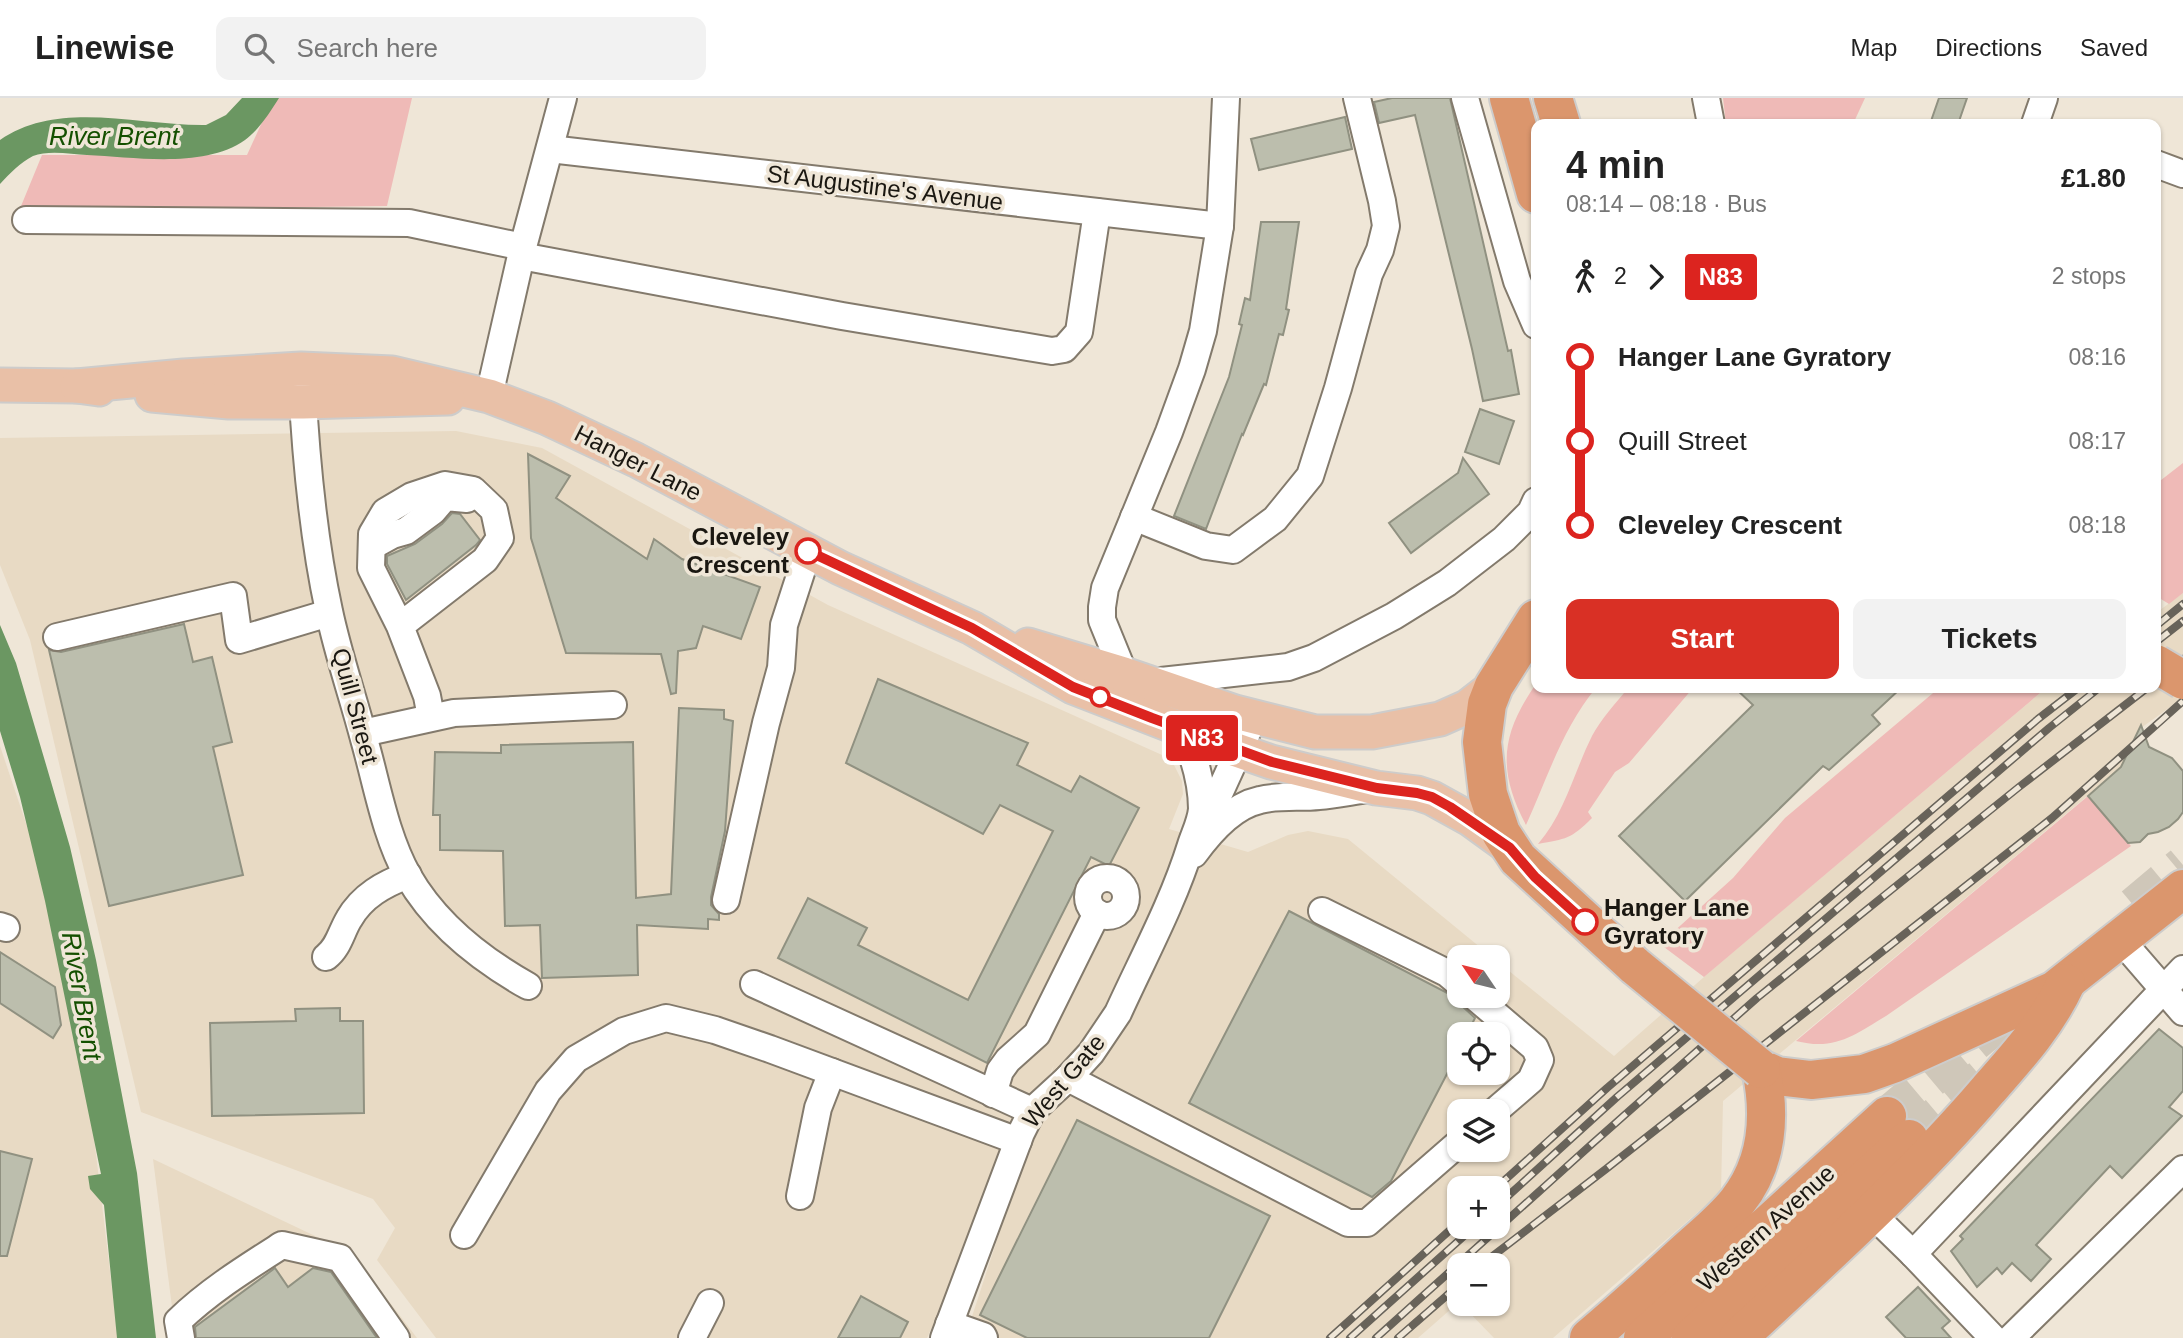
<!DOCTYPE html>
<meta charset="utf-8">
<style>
body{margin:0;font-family:Arial,sans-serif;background:#f2f2f2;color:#222;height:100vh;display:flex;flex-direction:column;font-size:26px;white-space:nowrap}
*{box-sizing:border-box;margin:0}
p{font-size:23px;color:#767676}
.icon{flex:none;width:38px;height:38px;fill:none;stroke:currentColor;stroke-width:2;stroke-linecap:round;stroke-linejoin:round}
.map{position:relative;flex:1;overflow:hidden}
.drawer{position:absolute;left:1531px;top:21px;width:630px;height:574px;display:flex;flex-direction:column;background:#fff;border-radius:14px;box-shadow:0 2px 5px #0004}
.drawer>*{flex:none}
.badge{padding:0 14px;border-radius:5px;font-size:24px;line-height:46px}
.needle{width:46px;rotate:305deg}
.fabs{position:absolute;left:1447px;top:847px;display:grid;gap:14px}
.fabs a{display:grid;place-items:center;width:63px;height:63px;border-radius:14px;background:#fff;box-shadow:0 2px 5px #0004;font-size:35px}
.map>.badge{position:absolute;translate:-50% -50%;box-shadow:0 0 0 4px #fff}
.legs{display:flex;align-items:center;gap:10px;height:77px;padding:0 35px;font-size:23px}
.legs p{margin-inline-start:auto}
.head{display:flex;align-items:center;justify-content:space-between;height:119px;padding:0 35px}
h1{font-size:38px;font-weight:700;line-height:52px}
.primary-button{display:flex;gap:14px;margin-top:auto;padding:14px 35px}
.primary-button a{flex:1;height:80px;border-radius:14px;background:#d93025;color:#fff;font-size:28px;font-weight:700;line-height:80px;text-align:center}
.primary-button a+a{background:#f2f2f2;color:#222}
ul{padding:0 35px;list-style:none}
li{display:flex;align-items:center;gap:24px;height:84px;font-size:26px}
li i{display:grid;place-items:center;width:10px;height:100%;margin:0 9px;background:currentColor}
li i::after{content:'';width:18px;height:18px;margin:-9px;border:5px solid;border-radius:50%;background:#fff}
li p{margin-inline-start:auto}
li:first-child i{background:linear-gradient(#0000 50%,currentColor 0)}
li:last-child i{background:linear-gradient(currentColor 50%,#0000 0)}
header{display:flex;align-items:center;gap:42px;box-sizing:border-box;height:98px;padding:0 35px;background:#fff;border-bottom:2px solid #e0e0e0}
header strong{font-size:33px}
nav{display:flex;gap:38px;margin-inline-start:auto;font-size:24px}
.search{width:490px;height:63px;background:#f2f2f2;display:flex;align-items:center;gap:18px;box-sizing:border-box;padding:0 24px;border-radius:14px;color:#767676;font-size:26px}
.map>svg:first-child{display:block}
.built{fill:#e8dac4;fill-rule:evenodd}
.green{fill:#efbab7}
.water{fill:#6b9762}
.building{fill:#bcbead;stroke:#909181;stroke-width:2}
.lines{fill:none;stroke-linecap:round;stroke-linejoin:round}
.highway-tunnel{stroke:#cfc7b9;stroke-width:38;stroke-dasharray:38 19;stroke-linecap:butt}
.minor-casing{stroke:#837a6c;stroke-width:30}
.major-casing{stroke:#cdcccb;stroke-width:37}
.highway-casing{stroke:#cdcccb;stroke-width:42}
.minor{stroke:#fff;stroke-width:26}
.major{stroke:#e9c0a7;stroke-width:33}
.highway{stroke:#db966d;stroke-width:38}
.rail-casing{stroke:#68635a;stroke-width:8}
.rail{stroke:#efe6d7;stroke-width:5;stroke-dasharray:16;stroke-linecap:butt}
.highway-bridge-casing{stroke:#cdcccb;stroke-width:42;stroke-linecap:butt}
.highway-bridge{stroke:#db966d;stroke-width:38}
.line-1-casing{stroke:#fff;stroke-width:16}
.line-1{stroke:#dc241f;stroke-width:10}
.stop-1-dot{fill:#fff;stroke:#dc241f;stroke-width:3.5}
.labels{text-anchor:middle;stroke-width:7;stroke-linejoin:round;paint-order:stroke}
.street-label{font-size:24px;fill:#1a1711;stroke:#efe6d7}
.stop-label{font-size:24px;font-weight:bold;fill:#1a1711;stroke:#efe6d7;text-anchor:end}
.water-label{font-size:26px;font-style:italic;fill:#145000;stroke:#efe6d7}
</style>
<header>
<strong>Linewise</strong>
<div class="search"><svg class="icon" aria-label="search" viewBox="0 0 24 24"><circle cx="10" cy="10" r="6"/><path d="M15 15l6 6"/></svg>Search here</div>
<nav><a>Map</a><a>Directions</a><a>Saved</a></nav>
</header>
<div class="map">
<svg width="2183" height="1240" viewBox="0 0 2183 1240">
<rect width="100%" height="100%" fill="#efe6d7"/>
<g class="built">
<path d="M456,333L542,350L828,507L1171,661L1182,683L1183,696L1169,731L1248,754L1288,737L1308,733L1348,741L1492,859H1460V898H1498V864L1614,958L1712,872L2046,590H2156V515L2183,495V600L2138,632L2121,669L2116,674L1723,1003L1721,1094L1553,1240H1494L1461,1206H1498V1167H1460L1459,1204L1418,1240H965L1054,967L927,1240H436L377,1162L395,1130L373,1101L141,1014L30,542L0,467V340ZM1460,936H1498V975H1460ZM1460,1013H1498V1052H1460ZM1460,1090H1498V1129H1460Z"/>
<path d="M0,648L37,758L92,1023L118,1240H0Z"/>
<path d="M153,1061L353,1156L417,1240H176Z"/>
</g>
<g class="green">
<path d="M273,0H412L387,108L19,113L42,57H247Z"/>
<path d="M1723,0H1865L1853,26H1726Z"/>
<path d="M2183,365V495L2169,506L2156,498V386Z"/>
<path d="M1536,586V590H1596C1563,629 1547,681 1526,727C1497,672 1501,636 1536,586Z"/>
<path d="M1628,590H1693L1629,665L1615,674L1588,714L1592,720C1571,741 1566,741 1538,746C1565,715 1574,674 1592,638C1601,621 1616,605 1628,590Z"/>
<path d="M1939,590H2046L1704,879L1660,846L1733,780L1785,720Z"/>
<path d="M2088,698L2131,748L1886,918C1854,937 1835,953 1796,943Z"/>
</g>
<g class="water">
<path d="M242,0H279C270,14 259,32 245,42C204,71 134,59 87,57C71,56 48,52 33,58C20,65 10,75 0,86V42C59,1 139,28 206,27L226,17Z"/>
<path d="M0,527L16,565L47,670L70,749L96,862L137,1075L156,1240H117L104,1107L90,1091L88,1078L101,1076L45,803L20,699L0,633Z"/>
</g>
<g class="building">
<path d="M1392,0H1450L1508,253L1511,252L1519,296L1483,303L1472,251L1415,17L1379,25L1374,4Z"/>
<path d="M1939,0H1967L1958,26H1930Z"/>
<path d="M1345,19L1352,51L1259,72L1251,41Z"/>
<path d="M1261,124H1299L1286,211L1289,212L1283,237L1279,236L1266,287L1264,286L1243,337L1242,336L1206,431L1174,418L1229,279L1242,227L1239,226L1245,200L1250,202Z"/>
<path d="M1480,311L1514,323L1499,366L1465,354Z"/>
<path d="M528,356L570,378L556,400L647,461L654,441L682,461L760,489L741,541L703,528L696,550L678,553L676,595L671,596L661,556L566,555L531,440Z"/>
<path d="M1463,360L1489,396L1411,455L1389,425L1458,375Z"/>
<path d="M452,415L460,416L480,442L476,447L406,502L387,466V458L415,446L442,426Z"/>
<path d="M184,526L193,564L212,559L232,644L213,649L243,777L109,808L49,552L61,554Z"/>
<path d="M878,581L1028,645L1017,667L1071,694L1080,678L1139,710L1109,768L1091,759L987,965L778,860L808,800L867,830L858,847L968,902L1053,733L1000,707L983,736L846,665Z"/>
<path d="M1735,590H1901L1872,617L1880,626L1829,672L1823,668L1685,803L1619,738L1753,607Z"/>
<path d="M679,610L724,612V621L733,623L725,733L711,799V807L719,816V822L708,821V831L637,827L638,877L542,880L540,827L505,828L503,753L440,752V717H433L435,654L501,655V647L633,644L636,800L671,796Z"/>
<path d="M2141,627L2149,649L2172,660L2183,673V714L2178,721L2169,729L2158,734L2148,736L2140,744L2128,745L2088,698L2121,669Z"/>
<path d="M1289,813L1459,901L1463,909L1475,920L1467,936H1460V951L1391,1083L1372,1099L1189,1005Z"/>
<path d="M0,854L55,889L61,927L53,940L0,905Z"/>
<path d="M340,910V923H363L364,1015L212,1018L210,925L296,923L295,911Z"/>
<path d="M2159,931L2183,950V993L2169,1009L2182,1018L2122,1080L2110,1068L2036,1147L2051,1161L2031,1183L2012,1165L2002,1176L1997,1170L1977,1189L1951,1153L1963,1141L1960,1138Z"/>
<path d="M1077,1022L1270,1118L1209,1240H1027L980,1217Z"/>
<path d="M0,1053L32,1061L7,1158H0Z"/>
<path d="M275,1170L288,1189L313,1170L331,1174L377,1240H196L195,1229Z"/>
<path d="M1918,1189L1950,1223L1942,1230L1951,1240H1906L1886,1219Z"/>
<path d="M861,1198L908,1224L900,1240H838Z"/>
</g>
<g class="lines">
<g class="highway-tunnel">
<path d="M2134,808L2183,767"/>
<path d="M1887,1018L2001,922"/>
<path d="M1909,1041L1986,976"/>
</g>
<g class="minor-casing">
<g id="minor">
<path d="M1465,0L1517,183L1536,227"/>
<path d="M1706,0L1711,26"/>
<path d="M2035,26L2044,0"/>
<path d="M550,51L1220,128"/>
<path d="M2156,66L2183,76"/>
<path d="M26,122L409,125L523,149"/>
<path d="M521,158L842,218L1052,253L1064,251L1079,234L1097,114"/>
<path d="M302,286C306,363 313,439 329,513C338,556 353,599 364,641C377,686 385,737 408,778C436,827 480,861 528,888"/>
<path d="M489,298L523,149L563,0"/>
<path d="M1134,419L1206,448L1233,452L1275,421L1310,378L1338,290L1369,176L1380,152L1386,128L1382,103L1357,0"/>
<path d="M372,448L392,437L406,433L433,413L445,399L467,401"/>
<path d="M400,528L485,462L500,440L494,412L473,392L445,387L412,398L385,414L372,436L371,470L400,528L427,598L431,619"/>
<path d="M57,539L233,498L239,542L329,515"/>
<path d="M1124,576L1102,522V509L1105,490L1169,334L1192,271L1203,233L1220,128L1226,0"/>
<path d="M1152,584L1288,569L1314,560L1394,518L1447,485L1504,441L1531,414L1536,403"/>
<path d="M363,635L454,615L613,607"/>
<path d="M1202,715L1218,698L1254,619"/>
<path d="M1194,756C1210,734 1232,708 1260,702C1279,697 1300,700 1319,698C1336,697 1352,693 1368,691"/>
<circle cx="1107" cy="799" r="19"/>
<path d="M726,802L766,625L781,570L784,527L808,453"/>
<path d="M1322,813L1447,875L1460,886"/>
<path d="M0,828L6,830"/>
<path d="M2120,841L2183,914"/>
<path d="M326,859C339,849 341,834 349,821C362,798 384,786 408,777"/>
<path d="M754,886L1032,1013"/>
<path d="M1474,898L1535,950L1540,962L1531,982L1495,1013"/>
<path d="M1068,980L1348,1125H1367L1460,1044"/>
<path d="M993,996L1000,973L1008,962L1037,936L1097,815"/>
<path d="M800,1098L818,1010L832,974"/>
<path d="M1872,1116L1913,1156L1993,1240"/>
<path d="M464,1137L548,993L576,961L624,933L666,920L715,932L770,951L1018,1043"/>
<path d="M1913,1156L2183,871"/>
<path d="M949,1226L983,1238L984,1240"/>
<path d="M181,1240L178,1223C209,1193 246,1170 282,1147L340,1160L396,1240"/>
<path d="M692,1240L710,1205"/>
<path d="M944,1240L1021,1035L1032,1013L1068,980L1091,955L1118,915C1143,860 1173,805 1191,747C1195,735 1201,723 1202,711C1202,683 1194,658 1183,632"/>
<path d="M2011,1240L2183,1071"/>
</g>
</g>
<g class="major-casing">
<g id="major">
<path d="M0,287L77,288L99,291"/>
<path d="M77,288L184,278L301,271L392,275L489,298L547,320L636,362L840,470L972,530L1073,589L1222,647L1271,664L1376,690L1417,695L1432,700L1470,721L1510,750"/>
<path d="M152,297L229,304H303L448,300"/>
<path d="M1028,547L1124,576L1235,614L1315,634H1372L1440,621L1467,609L1494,588"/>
</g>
</g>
<g class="highway-casing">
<g id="highway">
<path d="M1509,0L1536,96"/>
<path d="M1553,0L1561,26"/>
<path d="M1536,521L1494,588L1487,606L1482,644L1488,696L1501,735L1518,761L1635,868"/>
<path d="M1761,971L1777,978L1811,982L1864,976L1895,965L2055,892L2183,791"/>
<path d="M1589,1240C1621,1213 1652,1185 1682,1157C1700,1140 1721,1124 1737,1104C1768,1065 1771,1018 1761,971"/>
<path d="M1643,1240L1887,1018"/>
<path d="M1691,1240L1909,1041"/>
<path d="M1738,1240C1824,1160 1911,1082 1988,992C2018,958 2047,926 2066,885"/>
</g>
</g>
<use href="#minor" class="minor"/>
<use href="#major" class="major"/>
<use href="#highway" class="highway"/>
<g class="rail-casing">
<g id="rail">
<path d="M2156,528L2183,506"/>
<path d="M2156,544L2183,523"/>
<path d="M2156,582L2183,561"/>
<path d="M1496,1090L1607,990L2038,621L2078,590"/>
<path d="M1498,1107L1617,999L2049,630L2099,590"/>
<path d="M1481,1167L1606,1071L2052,720L2183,603"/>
<path d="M1330,1240L1460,1123"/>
<path d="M1350,1240L1474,1129"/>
<path d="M1376,1240L1593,1045L1757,900L2019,689L2147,590"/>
<path d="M1398,1240L1460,1186"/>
</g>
</g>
<use href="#rail" class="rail"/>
<g class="highway-bridge-casing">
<g id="highway-bridge">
<path d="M2156,566L2183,582"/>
<path d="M1635,868L1761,971"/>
</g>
</g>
<use href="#highway-bridge" class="highway-bridge"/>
</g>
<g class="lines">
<g class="line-1-casing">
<path id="line-1" d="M808,453L972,530L1073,589L1152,620L1272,664L1377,690L1417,695L1432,699L1450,709L1510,750L1535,779L1585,824"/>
</g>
<use href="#line-1" class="line-1"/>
</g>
<g class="stop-1-dot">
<circle cx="808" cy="453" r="12"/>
<circle cx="1100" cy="599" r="9"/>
<circle cx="1585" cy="824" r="12"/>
</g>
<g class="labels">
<g class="street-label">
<text transform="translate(885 90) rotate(7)" y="8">St Augustine's Avenue</text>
<text transform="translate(638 365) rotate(27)" y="8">Hanger Lane</text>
<text transform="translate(355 608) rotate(75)" y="8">Quill Street</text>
<text transform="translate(1064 983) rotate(-50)" y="8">West Gate</text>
<text transform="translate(1766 1130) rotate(-42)" y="8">Western Avenue</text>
</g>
<g class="stop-label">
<text x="789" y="447">Cleveley<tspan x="789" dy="28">Crescent</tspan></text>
<text x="1604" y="818" text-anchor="start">Hanger Lane<tspan x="1604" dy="28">Gyratory</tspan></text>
</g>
<g class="water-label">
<text x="114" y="47">River Brent</text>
<text transform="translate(82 898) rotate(80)" y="9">River Brent</text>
</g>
</g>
</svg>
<div class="fabs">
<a><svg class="needle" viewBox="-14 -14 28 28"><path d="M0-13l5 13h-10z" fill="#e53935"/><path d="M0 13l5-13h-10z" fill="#767676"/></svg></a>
<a><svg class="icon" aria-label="locate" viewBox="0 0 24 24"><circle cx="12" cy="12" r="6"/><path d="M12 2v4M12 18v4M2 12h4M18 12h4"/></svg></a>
<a><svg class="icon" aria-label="layers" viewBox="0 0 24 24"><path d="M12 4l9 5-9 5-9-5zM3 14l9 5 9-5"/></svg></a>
<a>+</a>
<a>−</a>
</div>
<b class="badge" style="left:1202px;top:640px;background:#dc241f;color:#fff">N83</b>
<section class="drawer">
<div class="head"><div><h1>4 min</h1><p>08:14 – 08:18 · Bus</p></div><b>£1.80</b></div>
<div class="legs"><svg class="icon" aria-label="walk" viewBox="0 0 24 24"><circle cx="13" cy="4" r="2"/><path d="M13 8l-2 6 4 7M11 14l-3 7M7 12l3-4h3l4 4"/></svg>2<svg class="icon" aria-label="forward" viewBox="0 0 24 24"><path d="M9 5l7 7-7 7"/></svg><b class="badge" style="background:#dc241f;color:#fff">N83</b><p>2 stops</p></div>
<ul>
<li><i style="color:#dc241f"></i><b>Hanger Lane Gyratory</b><p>08:16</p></li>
<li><i style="color:#dc241f"></i><span>Quill Street</span><p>08:17</p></li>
<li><i style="color:#dc241f"></i><b>Cleveley Crescent</b><p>08:18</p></li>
</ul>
<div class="primary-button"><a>Start</a><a>Tickets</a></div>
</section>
</div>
